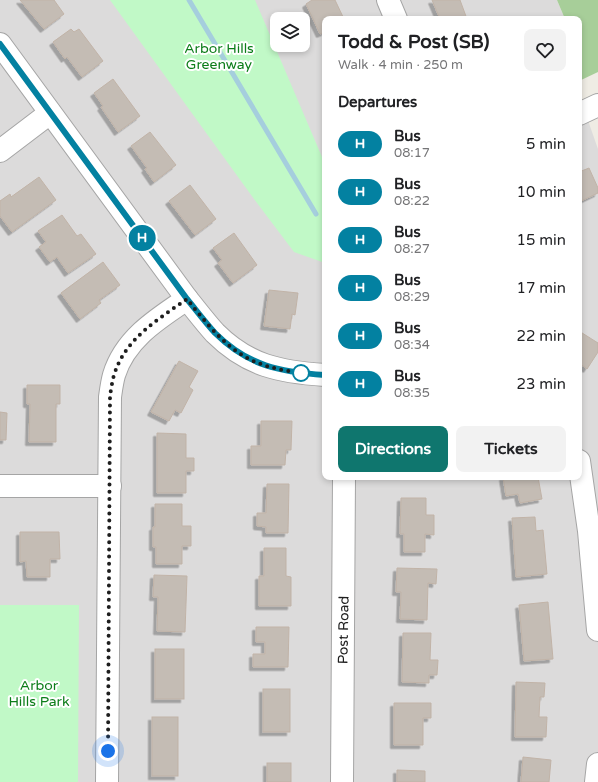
<!DOCTYPE html>
<meta charset="utf-8">
<style>
body{margin:0;font-family:"Varela Round",sans-serif;background:#f2f2f2;color:#202124;height:100vh;display:flex;flex-direction:column;font-size:15px;white-space:nowrap}
*{box-sizing:border-box;margin:0}
p{font-size:13px;color:#757577}
.icon{flex:none;width:22px;height:22px;fill:none;stroke:currentColor;stroke-width:2;stroke-linecap:round;stroke-linejoin:round}
.map{position:relative;flex:1;overflow:hidden}
.drawer{position:absolute;left:322px;top:16px;width:260px;height:464px;display:flex;flex-direction:column;background:#fff;border-radius:8px;box-shadow:0 2px 6px #0003}
.drawer>*{flex:none}
.badge{padding:0 8px;border-radius:13px;font-size:14px;line-height:26px}
.fabs{position:absolute;left:270px;top:12px;display:grid;gap:8px}
.fabs a{display:grid;place-items:center;width:40px;height:40px;border-radius:8px;background:#fff;box-shadow:0 2px 6px #0003;font-size:20px}
.you{position:absolute;width:20px;height:20px;margin:-10px;border:3px solid #fff;border-radius:50%;background:#1a73e8;box-shadow:0 0 0 6px #1a73e833}
.map>.badge{position:absolute;translate:-50% -50%;box-shadow:0 0 0 2px #fff}
h2{padding:0 16px;font-size:15px;line-height:36px}
.round{display:grid;place-items:center;flex:none;width:42px;height:42px;border-radius:8px;background:#f2f2f2}
.overview{display:flex;align-items:center;justify-content:space-between;height:68px;padding:0 16px}
h1{font-size:19px;font-weight:700;line-height:30px}
.primary-button{display:flex;gap:8px;margin-top:auto;padding:8px 16px}
.primary-button a{flex:1;height:46px;border-radius:8px;background:#0f766e;color:#fff;font-size:16px;font-weight:700;line-height:46px;text-align:center}
.primary-button a+a{background:#f2f2f2;color:#202124}
ul{padding:0;list-style:none}
li{display:flex;align-items:center;gap:12px;height:48px;padding:0 16px}
li div{flex:1}
li b{display:block;font-size:15px}
li em{font-style:normal}
li .badge{min-width:44px;font-weight:700;text-align:center}
.map>svg:first-child{display:block}
.residential{fill:#dcdbdb;fill-rule:evenodd}
.forest{fill:#a7ce99}
.park{fill:#c1f9c7}
.lines{fill:none;stroke-linecap:round;stroke-linejoin:round}
.stream{stroke:#a5cedd;stroke-width:5}
.building{fill:#c4bcb4;stroke:#c1b3a7;filter:url(#shadow)}
.minor-casing{stroke:#a5a5a5;stroke-width:24}
.minor{stroke:#fff;stroke-width:22}
.line-casing{stroke:#fff;stroke-width:9}
.line{stroke:#0381a1;stroke-width:6}
.walk{stroke:#1e1e1e;stroke-width:4;stroke-dasharray:0 7.2}
.stop-dot{fill:#fff;stroke:#0381a1;stroke-width:2}
.labels{text-anchor:middle;stroke-width:4;stroke-linejoin:round;paint-order:stroke}
.park-label{font-size:14px;fill:#0c7d19;stroke:#fff}
.street-label{font-size:14px;fill:#1e1e1e;stroke:#fff}
</style>
<div class="map">
<svg width="598" height="782" viewBox="0 0 598 782">
<defs>
<filter id="shadow"><feDropShadow dx="-3.5" dy="3.5" stdDeviation="0" flood-color="#0004"/></filter>
</defs>
<rect width="100%" height="100%" fill="#efece4"/>
<path class="residential" d="M0,0H557L565,19H325V477H579V95L598,149V782H0ZM277,19H303V45H277Z"/>
<path class="forest" d="M557,0H598V72L579,81V19H565Z"/>
<g class="park">
<path d="M110,0H255L325,164V263L294,252L254,199Z"/>
<path d="M0,605H79L78,782H0Z"/>
</g>
<g class="lines">
<path class="stream" d="M189,0L316,214"/>
</g>
<g class="building">
<path d="M20,0H54L64,14L44,29Z"/>
<path d="M312,0H335L344,19H325V32L320,34L306,4Z"/>
<path d="M432,0H460L467,19H440Z"/>
<path d="M71,29L74,32L79,29L103,61L82,77L67,57L65,59L53,42Z"/>
<path d="M113,79L140,116L118,132L101,107L103,106L94,93Z"/>
<path d="M150,132L176,165L154,182L145,169L147,168L131,146Z"/>
<path d="M589,168L598,188V193L579,202V172Z"/>
<path d="M39,177L56,200L12,232L0,216V201L10,194L11,197Z"/>
<path d="M190,185L216,219L195,235L169,201Z"/>
<path d="M62,215L77,236L81,234L96,254L68,273L57,257L50,262L39,247L46,242L38,231Z"/>
<path d="M234,233L257,265L233,283L218,263L222,260L213,248Z"/>
<path d="M103,262L120,285L99,300L101,303L80,319L61,293Z"/>
<path d="M269,290L298,293L295,315L292,314L290,329L264,326Z"/>
<path d="M579,331L598,343V352L587,369L579,363Z"/>
<path d="M179,361L198,371L189,387L193,390L181,413L175,410L169,421L151,412Z"/>
<path d="M27,385H60V404H56V442H29L30,404H27Z"/>
<path d="M0,412L7,413L6,440H0Z"/>
<path d="M261,421H292L291,450H286L285,465H251V446H261Z"/>
<path d="M157,433L186,434V458H194V471H186V493H157Z"/>
<path d="M503,477H538L542,499L520,503L518,494L506,496Z"/>
<path d="M267,484H289L288,533H266V527L257,526V513H266Z"/>
<path d="M401,498H426V515H434V535L425,534V552H404V534H400Z"/>
<path d="M155,504H182V526H191V546H182V564H156V547H153V527H155Z"/>
<path d="M535,517L536,531L543,530L547,574L516,577L512,518Z"/>
<path d="M20,532H59L60,559H50V577H27L26,561L20,562Z"/>
<path d="M264,548H286V576L291,577V606H259V576H264Z"/>
<path d="M397,568L437,569L436,584L428,583L427,620L400,619L401,592H396Z"/>
<path d="M154,575L187,576L185,632L157,631L158,597H153Z"/>
<path d="M548,602L553,659L524,661L519,605Z"/>
<path d="M256,627H289L288,667H253V654H265V642H256Z"/>
<path d="M403,633H431L430,660H438L437,675H429V683L402,682Z"/>
<rect x="155" y="649" width="29" height="50"/>
<path d="M516,682L545,683L544,697H540L539,717H547L546,737H515Z"/>
<rect x="263" y="689" width="27" height="43"/>
<path d="M394,703H431V718H423V745H394Z"/>
<rect x="152" y="717" width="26" height="59"/>
<path d="M523,757L551,760L549,782H521Z"/>
<rect x="267" y="763" width="24" height="19"/>
<path d="M397,770L425,771V782H397Z"/>
</g>
<g class="lines">
<g class="minor-casing">
<g id="minor">
<path d="M388,0L396,19"/>
<path d="M0,44L187,299C196,310 205,322 215,333C248,366 280,372 325,375"/>
<path d="M579,114L598,105"/>
<path d="M0,151L50,113"/>
<path d="M579,461L589,531L598,630"/>
<path d="M0,486H110"/>
<path d="M107,782L110,397C111,390 112,382 114,375C125,339 157,319 187,299"/>
<path d="M342,782L344,477"/>
<path d="M596,782L598,764"/>
</g>
</g>
<use href="#minor" class="minor"/>
</g>
<g class="lines">
<g class="line-casing">
<path id="line" d="M0,44L187,299C196,310 205,322 215,333C248,366 280,372 325,375"/>
</g>
<use href="#line" class="line"/>
<path class="walk" d="M108,751L110,396C111,390 112,382 114,375C125,339 157,320 187,299C207,324 230,354 261,364C274,369 288,371 301,373"/>
</g>
<circle class="stop-dot" cx="301" cy="373" r="8"/>
<g class="labels">
<g class="park-label">
<text x="219" y="53">Arbor Hills<tspan x="219" dy="16">Greenway</tspan></text>
<text x="39" y="690">Arbor<tspan x="39" dy="16">Hills Park</tspan></text>
</g>
<g class="street-label">
<text transform="translate(343 630) rotate(-89)" y="5">Post Road</text>
</g>
</g>
</svg>
<div class="fabs">
<a><svg class="icon" aria-label="layers" viewBox="0 0 24 24"><path d="M12 4l9 5-9 5-9-5zM3 14l9 5 9-5"/></svg></a>
</div>
<div class="you" style="left:108px;top:751px"></div>
<b class="badge" style="left:142px;top:238px;background:#0381a1;color:#fff">H</b>
<section class="drawer">
<div class="overview"><div><h1>Todd &amp; Post (SB)</h1><p>Walk · 4 min · 250 m</p></div><a class="round"><svg class="icon" aria-label="heart" viewBox="0 0 24 24"><path d="M12 20l-8-8c-3-5 5-10 8-4 3-6 11-1 8 4z"/></svg></a></div>
<h2>Departures</h2>
<ul>
<li><span class="badge" style="background:#0381a1;color:#fff">H</span><div><b>Bus</b><p>08:17</p></div><em>5 min</em></li>
<li><span class="badge" style="background:#0381a1;color:#fff">H</span><div><b>Bus</b><p>08:22</p></div><em>10 min</em></li>
<li><span class="badge" style="background:#0381a1;color:#fff">H</span><div><b>Bus</b><p>08:27</p></div><em>15 min</em></li>
<li><span class="badge" style="background:#0381a1;color:#fff">H</span><div><b>Bus</b><p>08:29</p></div><em>17 min</em></li>
<li><span class="badge" style="background:#0381a1;color:#fff">H</span><div><b>Bus</b><p>08:34</p></div><em>22 min</em></li>
<li><span class="badge" style="background:#0381a1;color:#fff">H</span><div><b>Bus</b><p>08:35</p></div><em>23 min</em></li>
</ul>
<div class="primary-button"><a>Directions</a><a>Tickets</a></div>
</section>
</div>
